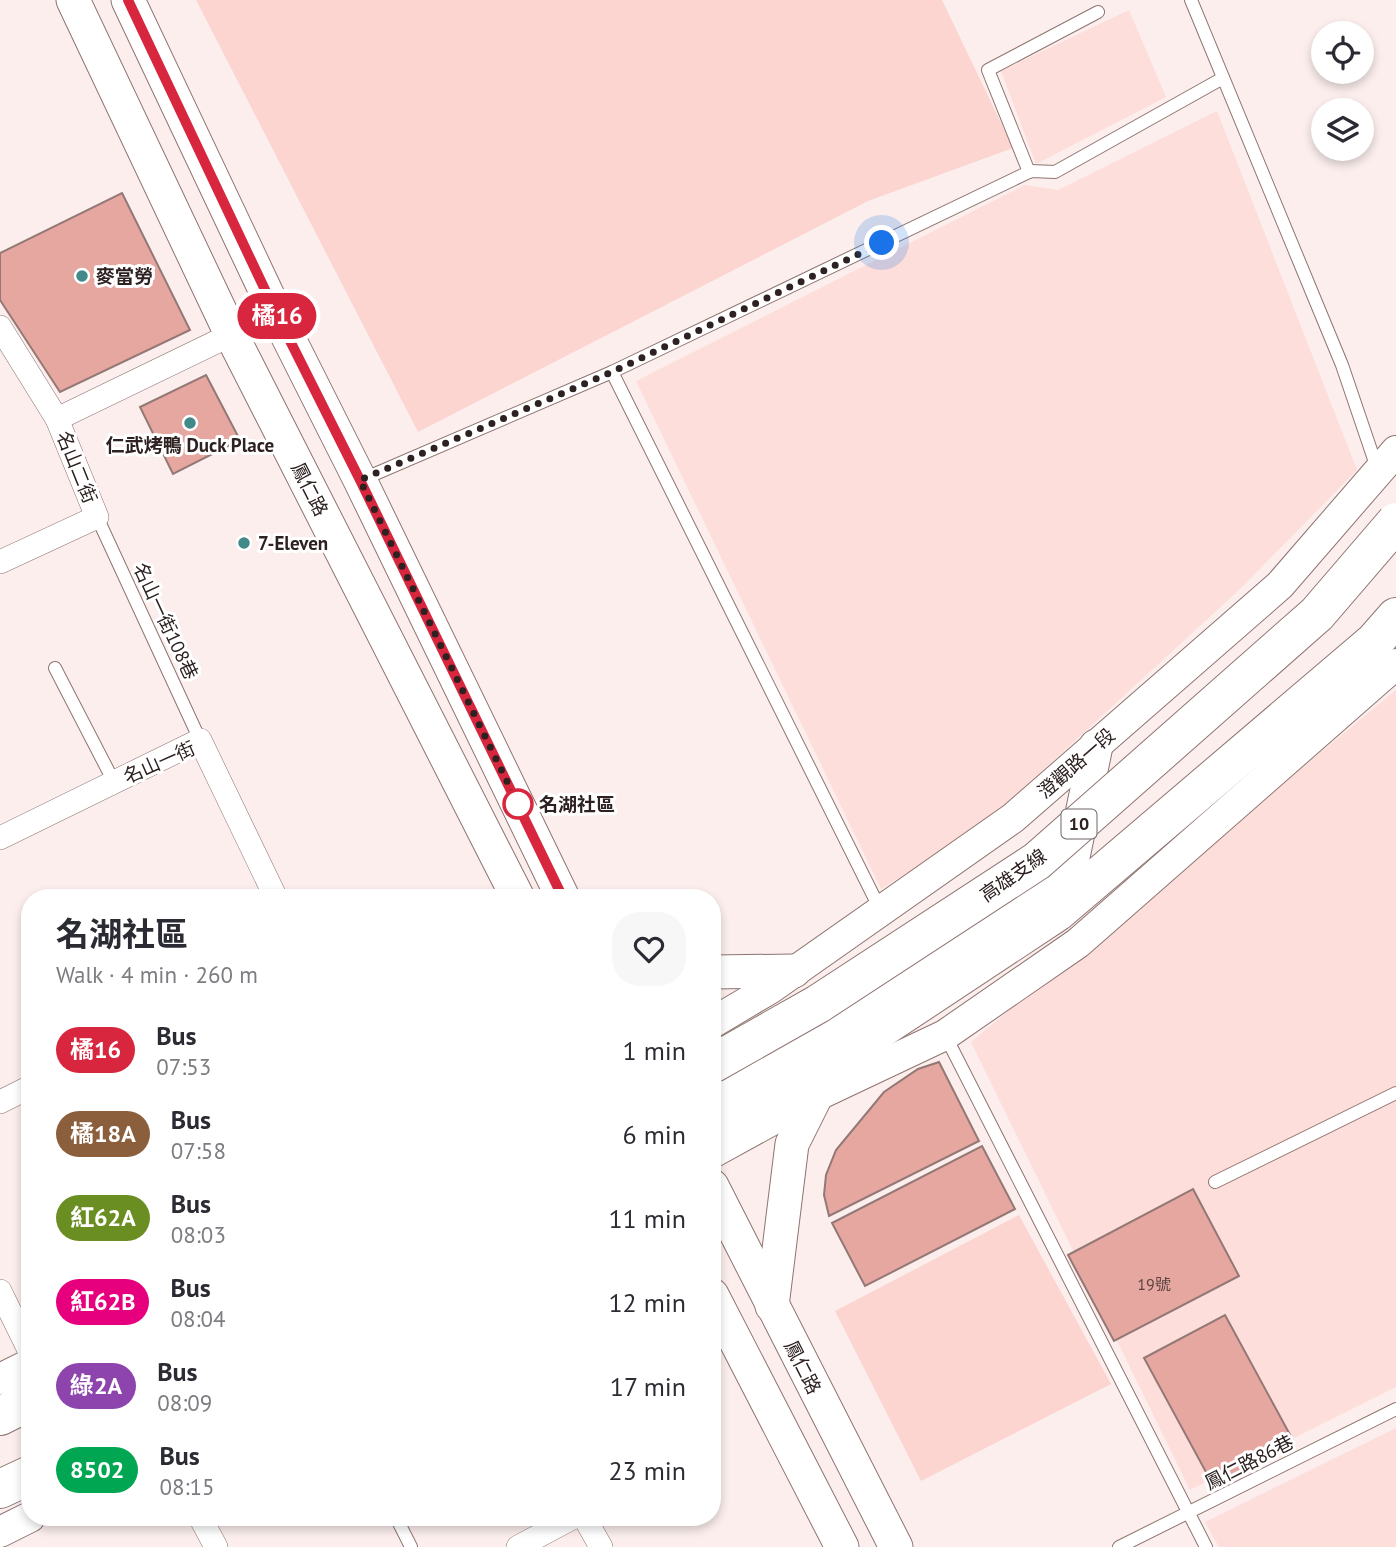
<!DOCTYPE html>
<meta charset="utf-8">
<style>
body{margin:0;font-family:"PT Sans","Noto Sans TC",sans-serif;background:#f7f7f7;color:#2b2b33;height:100vh;display:flex;flex-direction:column;font-size:26px;white-space:nowrap}
*{box-sizing:border-box;margin:0}
p{font-size:23px;color:#7c7c81}
.icon{flex:none;width:38px;height:38px;fill:none;stroke:currentColor;stroke-width:2;stroke-linecap:round;stroke-linejoin:round}
.map{position:relative;flex:1;overflow:hidden}
.side{position:absolute;left:21px;top:889px;width:700px;height:637px;display:flex;flex-direction:column;background:#fff;border-radius:28px;box-shadow:0 4px 10px #0003}
.side>*{flex:none}
.badge{padding:0 14px;border-radius:23px;font-size:24px;line-height:46px}
.tools{position:absolute;left:1311px;top:21px;display:grid;gap:14px}
.tools a{display:grid;place-items:center;width:63px;height:63px;border-radius:50%;background:#fff;box-shadow:0 4px 10px #0003;font-size:35px}
.you{position:absolute;width:35px;height:35px;margin:-18px;border:5px solid #fff;border-radius:50%;background:#1a73e8;box-shadow:0 0 0 10px #1a73e833}
.map>.badge{position:absolute;translate:-50% -50%;box-shadow:0 0 0 4px #fff}
.round{display:grid;place-items:center;flex:none;width:74px;height:74px;border-radius:28px;background:#f7f7f7}
.overview{display:flex;align-items:center;justify-content:space-between;height:119px;padding:0 35px}
h1{font-size:33px;font-weight:700;line-height:52px}
ul{padding:0;list-style:none}
li{display:flex;align-items:center;gap:21px;height:84px;padding:0 35px}
li div{flex:1}
li b{display:block;font-size:26px}
li em{font-style:normal}
li .badge{min-width:77px;font-weight:700;text-align:center}
.map>svg:first-child{display:block}
.built{fill:#fddeda}
.green{fill:#fcd5d1}
.building{fill:#e5a7a0;stroke:#937875;stroke-width:2}
.lines{fill:none;stroke-linecap:round;stroke-linejoin:round}
.service-casing{stroke:#8e7470;stroke-width:14}
.minor-casing{stroke:#8e7470;stroke-width:24}
.tertiary-casing{stroke:#8e7470;stroke-width:32}
.secondary-casing{stroke:#8e7470;stroke-width:35}
.motorway-casing{stroke:#8e7470;stroke-width:40}
.service{stroke:#fff;stroke-width:12}
.minor{stroke:#fff;stroke-width:23}
.tertiary{stroke:#fff;stroke-width:30}
.secondary{stroke:#fff;stroke-width:33}
.motorway{stroke:#fff;stroke-width:38}
.motorway-bridge-casing{stroke:#8e7470;stroke-width:40;stroke-linecap:butt}
.motorway-bridge{stroke:#fff;stroke-width:38}
.line-casing{stroke:#fff;stroke-width:16}
.line{stroke:#d7263d;stroke-width:10}
.walk{stroke:#2d2221;stroke-width:7;stroke-dasharray:0 12.6}
.poi-dot{fill:#428a8a;stroke:#fff;stroke-width:2.5}
.stop-dot{fill:#fff;stroke:#d7263d;stroke-width:3.5}
.labels{text-anchor:middle;stroke-width:6;stroke-linejoin:round;paint-order:stroke}
.number-label{font-size:16px;fill:#5b4341}
.shield{fill:#fff;stroke:#6c6464;stroke-width:2}
.shield-label{font-size:18px;font-weight:bold;fill:#2d2221}
.poi-label{font-size:19px;font-weight:bold;fill:#2d2221;stroke:#fff;text-anchor:start}
.street-label{font-size:19px;fill:#2d2221;stroke:#fff}
.stop-label{font-size:19px;font-weight:bold;fill:#2d2221;stroke:#fff;text-anchor:start}
</style>
<div class="map">
<svg width="1396" height="1547" viewBox="0 0 1396 1547">
<rect width="100%" height="100%" fill="#fbeeed"/>
<g class="built">
<path d="M1129,10L1166,97L1036,164L1001,71Z"/>
<path d="M1217,111L1357,470L1240,589L981,827L881,889L636,381L1025,185L1058,190Z"/>
<path d="M1396,690V1387L1190,1490L971,1042Z"/>
<path d="M1396,1428V1547H1219L1205,1522Z"/>
</g>
<g class="green">
<path d="M196,0H942L1013,148L868,201L418,432Z"/>
<path d="M1019,1215L1111,1384L921,1481L835,1311Z"/>
</g>
<g class="building">
<path d="M122,193L190,330L60,392L0,300V253Z"/>
<path d="M206,375L240,440L173,474L140,407Z"/>
<path d="M939,1062L979,1141L829,1216L824,1195L826,1175L836,1150L884,1092L918,1069Z"/>
<path d="M982,1146L1015,1209L865,1286L832,1223Z"/>
<path d="M1193,1189L1239,1276L1114,1341L1068,1255Z"/>
<path d="M1225,1315L1294,1442L1213,1485L1144,1358Z"/>
</g>
<g class="lines">
<g class="service-casing">
<g id="service">
<path d="M1191,0L1342,365L1378,471"/>
<path d="M1029,172L988,70L1098,12"/>
<path d="M612,372L881,911"/>
<path d="M361,480L612,372L1031,171L1055,172L1223,78"/>
<path d="M97,517L200,740"/>
<path d="M55,668L114,782"/>
<path d="M945,1035L1206,1547"/>
<path d="M1215,1182L1396,1093"/>
<path d="M396,1517L411,1547"/>
<path d="M1119,1547L1396,1409"/>
</g>
</g>
<g class="minor-casing">
<g id="minor">
<path d="M0,327L57,419L97,517L0,562"/>
<path d="M57,419L276,313"/>
<path d="M0,838L200,740L276,898"/>
<path d="M0,1102L30,1087"/>
<path d="M0,1291L30,1352"/>
<path d="M200,1517L216,1547"/>
<path d="M584,1517L601,1547"/>
<path d="M518,1547L574,1517"/>
</g>
</g>
<g class="tertiary-casing">
<g id="tertiary">
<path d="M712,1023L771,988L1013,818L1280,585L1396,451"/>
<path d="M712,1153L816,1096L945,1035L1078,943L1396,664"/>
<path d="M0,1379L30,1364"/>
<path d="M0,1532L30,1517"/>
</g>
</g>
<g class="secondary-casing">
<g id="secondary">
<path d="M73,0L231,334L518,898"/>
<path d="M128,0L276,313L360,480L563,898"/>
<path d="M712,972L794,971"/>
<path d="M712,1094L923,966L1072,862L1096,746"/>
<path d="M712,1186L896,1547"/>
<path d="M712,1295L842,1547"/>
<path d="M772,1306L792,1144L816,1096"/>
</g>
</g>
<g class="motorway-casing">
<g id="motorway">
<path d="M712,1126L847,1051L1057,912L1374,642L1396,617"/>
<path d="M0,1416L30,1401"/>
<path d="M0,1489L30,1475"/>
</g>
</g>
<use href="#service" class="service"/>
<use href="#minor" class="minor"/>
<use href="#tertiary" class="tertiary"/>
<use href="#secondary" class="secondary"/>
<use href="#motorway" class="motorway"/>
<g class="motorway-bridge-casing">
<path id="motorway-bridge" d="M712,1064L818,1004L1037,861L1317,614L1396,522"/>
</g>
<use href="#motorway-bridge" class="motorway-bridge"/>
</g>
<g class="lines">
<g class="line-casing">
<path id="line" d="M128,0L276,313L360,480L563,898"/>
</g>
<use href="#line" class="line"/>
<path class="walk" d="M518,804L360,480L612,372L882,243"/>
</g>
<g class="poi-dot">
<circle cx="82" cy="276" r="7"/>
<circle cx="190" cy="423" r="7"/>
<circle cx="244" cy="543" r="7"/>
</g>
<circle class="stop-dot" cx="518" cy="804" r="14"/>
<g class="labels">
<g class="number-label">
<text x="1154" y="1290">19號</text>
</g>
<rect class="shield" x="1061.5" y="809.5" width="35" height="29" rx="5"/>
<g class="shield-label">
<text x="1079" y="830">10</text>
</g>
<g class="poi-label">
<text x="96" y="283">麥當勞</text>
<text x="190" y="452" text-anchor="middle">仁武烤鴨 Duck Place</text>
<text x="258" y="550">7-Eleven</text>
</g>
<g class="street-label">
<text transform="translate(77 467) rotate(68)" y="7">名山二街</text>
<text transform="translate(310 489) rotate(63)" y="7">鳳仁路</text>
<text transform="translate(166 621) rotate(65)" y="7">名山一街108巷</text>
<text transform="translate(159 762) rotate(-24)" y="7">名山一街</text>
<text transform="translate(1076 763) rotate(-41)" y="7">澄觀路一段</text>
<text transform="translate(1013 875) rotate(-35)" y="7">高雄支線</text>
<text transform="translate(803 1367) rotate(63)" y="7">鳳仁路</text>
<text transform="translate(1249 1462) rotate(-27)" y="7">鳳仁路86巷</text>
</g>
<g class="stop-label">
<text x="539" y="811">名湖社區</text>
</g>
</g>
</svg>
<div class="tools">
<a><svg class="icon" aria-label="locate" viewBox="0 0 24 24"><circle cx="12" cy="12" r="6"/><path d="M12 2v4M12 18v4M2 12h4M18 12h4"/></svg></a>
<a><svg class="icon" aria-label="layers" viewBox="0 0 24 24"><path d="M12 4l9 5-9 5-9-5zM3 14l9 5 9-5"/></svg></a>
</div>
<div class="you" style="left:882px;top:243px"></div>
<b class="badge" style="left:277px;top:316px;background:#d7263d;color:#fff">橘16</b>
<section class="side">
<div class="overview"><div><h1>名湖社區</h1><p>Walk · 4 min · 260 m</p></div><a class="round"><svg class="icon" aria-label="heart" viewBox="0 0 24 24"><path d="M12 20l-8-8c-3-5 5-10 8-4 3-6 11-1 8 4z"/></svg></a></div>
<ul>
<li><span class="badge" style="background:#d7263d;color:#fff">橘16</span><div><b>Bus</b><p>07:53</p></div><em>1 min</em></li>
<li><span class="badge" style="background:#8b5e3c;color:#fff">橘18A</span><div><b>Bus</b><p>07:58</p></div><em>6 min</em></li>
<li><span class="badge" style="background:#6b8e23;color:#fff">紅62A</span><div><b>Bus</b><p>08:03</p></div><em>11 min</em></li>
<li><span class="badge" style="background:#e6007e;color:#fff">紅62B</span><div><b>Bus</b><p>08:04</p></div><em>12 min</em></li>
<li><span class="badge" style="background:#8e44ad;color:#fff">綠2A</span><div><b>Bus</b><p>08:09</p></div><em>17 min</em></li>
<li><span class="badge" style="background:#00a651;color:#fff">8502</span><div><b>Bus</b><p>08:15</p></div><em>23 min</em></li>
</ul>
</section>
</div>
